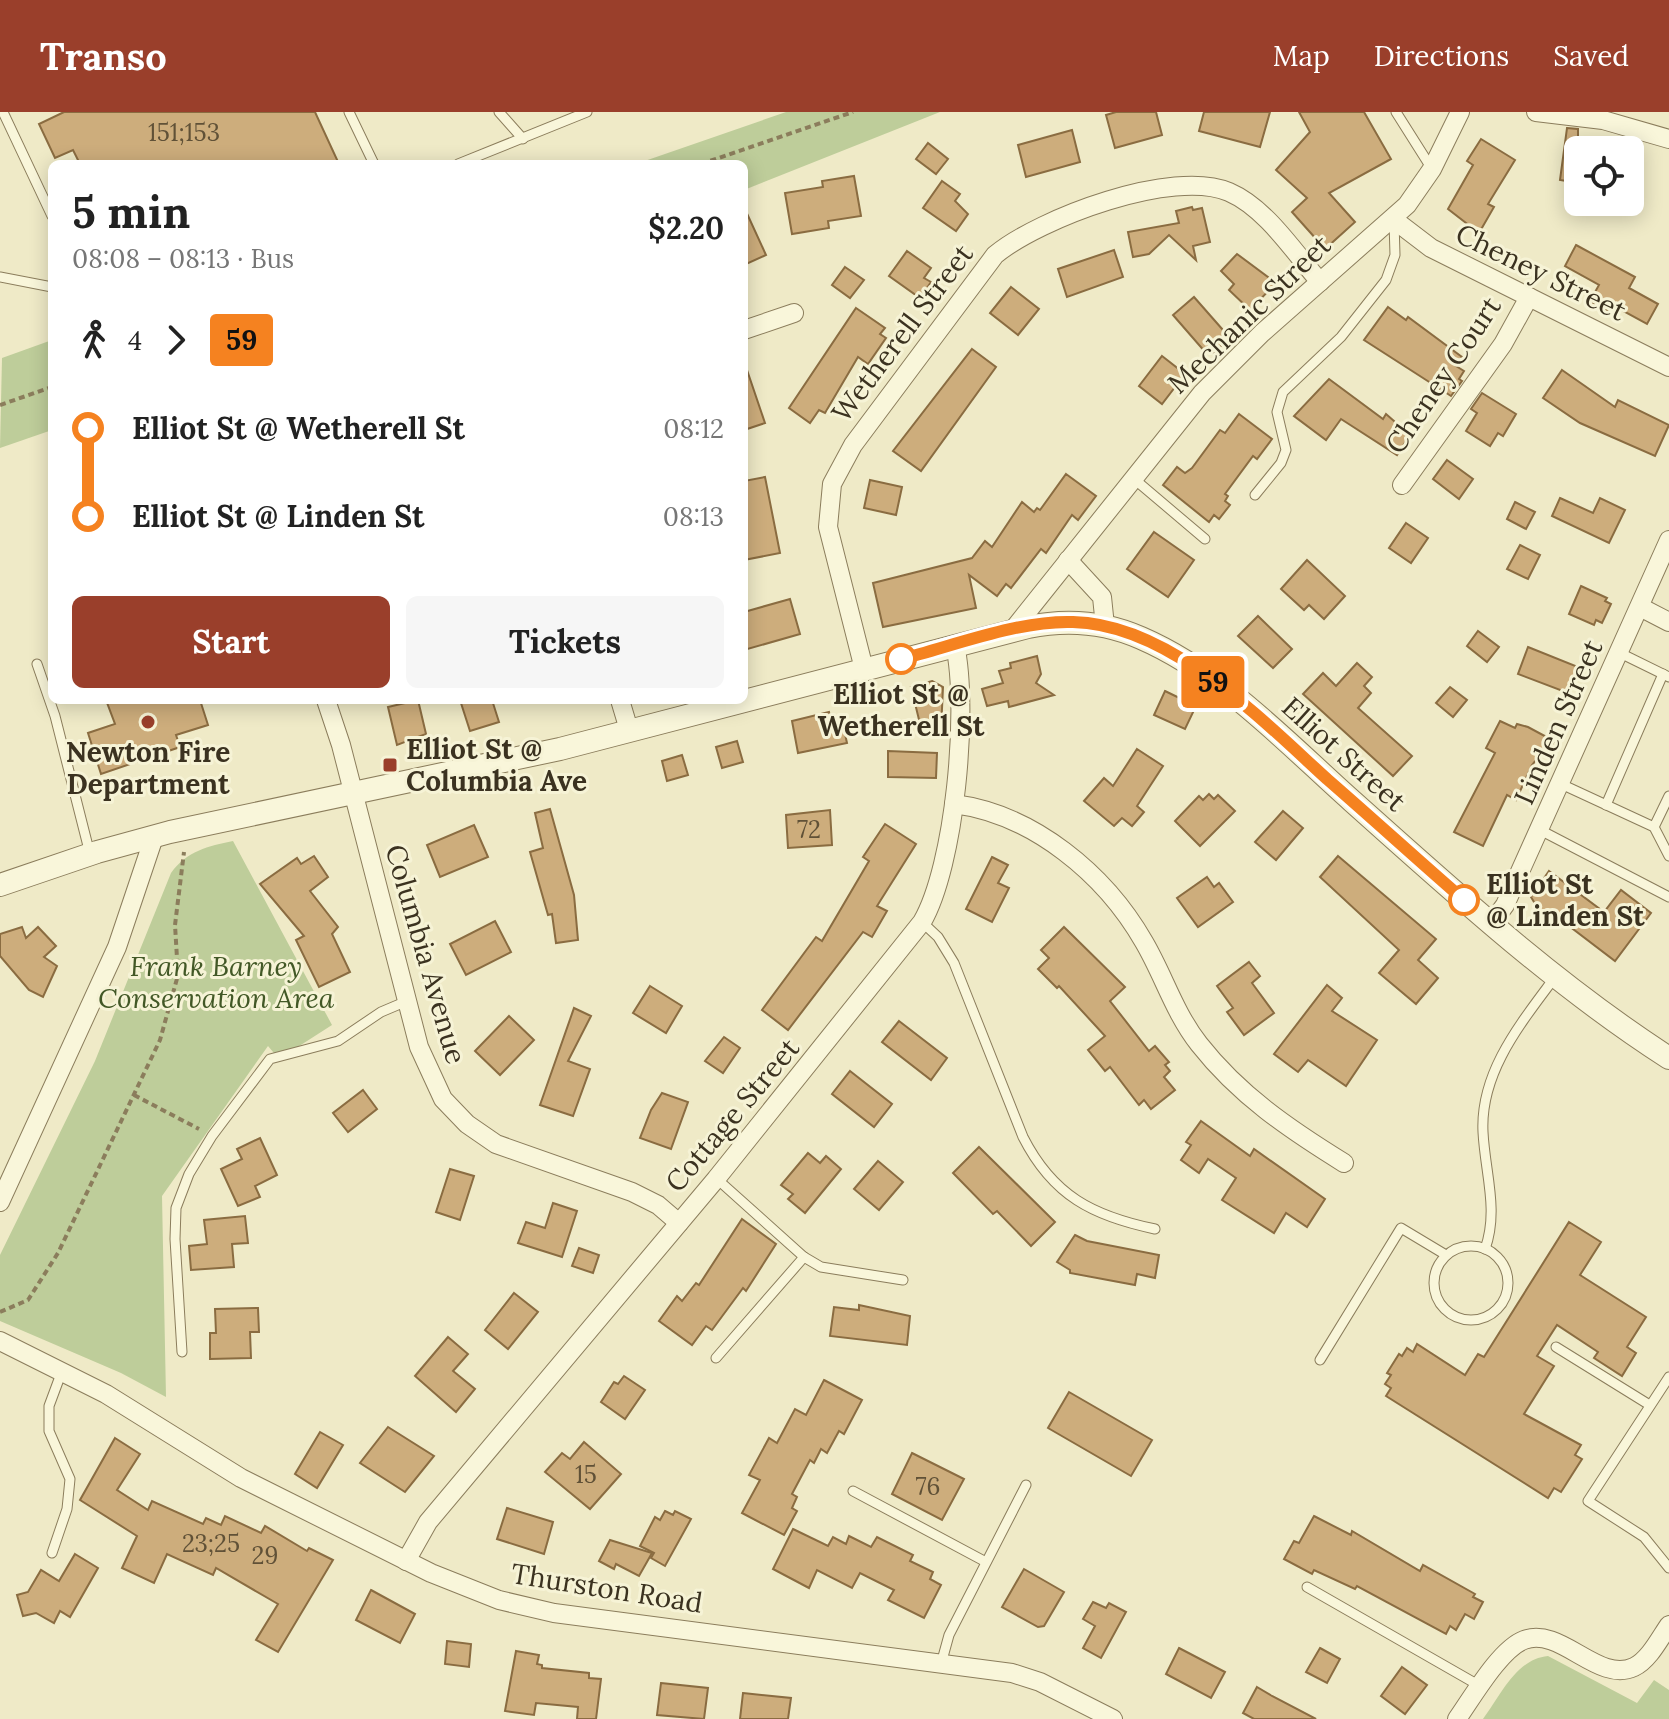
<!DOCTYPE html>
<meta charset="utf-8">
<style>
body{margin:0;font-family:Lora,serif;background:#f6f6f6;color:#222;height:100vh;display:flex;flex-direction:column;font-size:30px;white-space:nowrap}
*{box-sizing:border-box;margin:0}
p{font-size:26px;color:#767676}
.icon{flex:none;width:44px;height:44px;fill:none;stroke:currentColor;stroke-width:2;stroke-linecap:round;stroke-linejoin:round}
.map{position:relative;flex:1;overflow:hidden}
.details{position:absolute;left:48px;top:48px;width:700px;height:544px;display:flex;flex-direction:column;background:#fff;border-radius:12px;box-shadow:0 4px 20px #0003}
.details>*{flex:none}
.badge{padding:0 16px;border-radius:6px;font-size:28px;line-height:52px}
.controls{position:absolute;left:1564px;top:24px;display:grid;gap:16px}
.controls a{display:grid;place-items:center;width:80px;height:80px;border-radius:12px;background:#fff;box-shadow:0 4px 20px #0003;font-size:40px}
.map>.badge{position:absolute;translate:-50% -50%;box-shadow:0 0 0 4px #fff}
.legs{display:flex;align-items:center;gap:12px;height:88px;padding:0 24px;font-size:26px}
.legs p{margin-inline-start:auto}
.overview{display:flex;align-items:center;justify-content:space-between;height:136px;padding:0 24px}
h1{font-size:44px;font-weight:700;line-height:60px}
.cta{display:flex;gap:16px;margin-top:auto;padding:16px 24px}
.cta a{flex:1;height:92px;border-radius:12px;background:#9a3f2b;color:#fff;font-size:32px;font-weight:700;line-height:92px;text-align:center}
.cta a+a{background:#f6f6f6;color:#222}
ul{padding:0 24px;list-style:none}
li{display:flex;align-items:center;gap:28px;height:88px;font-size:30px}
li i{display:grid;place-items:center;width:12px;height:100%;margin:0 10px;background:currentColor}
li i::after{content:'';width:20px;height:20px;margin:-10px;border:6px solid;border-radius:50%;background:#fff}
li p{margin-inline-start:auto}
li:first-child i{background:linear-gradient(#0000 50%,currentColor 0)}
li:last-child i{background:linear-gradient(currentColor 50%,#0000 0)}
header{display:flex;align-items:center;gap:48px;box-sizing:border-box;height:112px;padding:0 40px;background:#9a3f2b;color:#fff}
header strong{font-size:38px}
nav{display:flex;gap:44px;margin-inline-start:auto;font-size:28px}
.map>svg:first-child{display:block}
.green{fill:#becd9a}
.building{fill:#cdad7c;stroke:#8a6c41;stroke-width:2}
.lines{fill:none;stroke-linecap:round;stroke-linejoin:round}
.service-casing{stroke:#8b7d5c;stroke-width:11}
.minor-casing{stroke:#8b7d5c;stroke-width:20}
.tertiary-casing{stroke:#8b7d5c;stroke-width:24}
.path{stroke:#8b7d5c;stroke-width:4;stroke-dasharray:6 4;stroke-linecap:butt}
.service{stroke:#f9f6da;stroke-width:9}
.minor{stroke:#f9f6da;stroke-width:18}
.tertiary{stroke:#f9f6da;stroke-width:22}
.line-1-casing{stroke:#fff;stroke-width:18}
.line-1{stroke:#f58220;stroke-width:12}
.stop-1-dot{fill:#fff;stroke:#f58220;stroke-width:4}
.poi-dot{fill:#9a3f2b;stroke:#f6f3d6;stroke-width:3}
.labels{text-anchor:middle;stroke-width:6;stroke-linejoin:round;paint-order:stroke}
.number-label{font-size:24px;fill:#605137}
.street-label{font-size:28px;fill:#3b3220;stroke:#f6f3d6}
.stop-label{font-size:28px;font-weight:bold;fill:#3b3220;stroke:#f6f3d6}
.poi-label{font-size:28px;font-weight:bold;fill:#3b3220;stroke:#f6f3d6;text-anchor:start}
.park-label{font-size:28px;font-style:italic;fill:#425826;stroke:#f6f3d6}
</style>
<header>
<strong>Transo</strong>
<nav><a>Map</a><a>Directions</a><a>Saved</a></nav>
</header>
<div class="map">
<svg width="1669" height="1607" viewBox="0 0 1669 1607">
<rect width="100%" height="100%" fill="#efeac7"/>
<g class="green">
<path d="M786,0H940L744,78V52H636Z"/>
<path d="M52,228V318L0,336L2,246Z"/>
<path d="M233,729L332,913L279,947L268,934L162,1084L166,1285L121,1261L0,1209V1143L95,949L171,761C187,739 208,734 233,729Z"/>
<path d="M1548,1544L1637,1591L1654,1568L1669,1578V1607H1483C1501,1583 1516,1547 1548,1544Z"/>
</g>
<g class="building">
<path d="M64,0H315L339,52H80L73,38L55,46L39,12Z"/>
<path d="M1116,0H1156L1162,23L1115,36L1106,3Z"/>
<path d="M1204,0H1270L1260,35L1199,19Z"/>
<path d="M1299,0H1364L1391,47L1329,81L1355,110L1325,137L1292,100L1307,86L1276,58L1310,20Z"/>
<path d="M1567,16L1578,17V71L1560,68Z"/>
<path d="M1072,18L1080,50L1026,65L1018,33Z"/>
<path d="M1481,27L1515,48L1488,92L1494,95L1479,121L1448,97L1473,53L1467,49Z"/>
<path d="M928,31L948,47L936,62L916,47Z"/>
<path d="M854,64L861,104L828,109L829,116L792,122L785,81L823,75L822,69Z"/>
<path d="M942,69L960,82L955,89L968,102L956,119L923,96Z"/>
<path d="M744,95L766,143L744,153Z"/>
<path d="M1192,95L1193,98L1202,96L1210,130L1193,134L1196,148L1169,123L1149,142L1133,145L1128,120L1179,111L1176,99Z"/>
<path d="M1576,133L1635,165L1629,176L1658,192L1647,212L1618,196L1614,202L1590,189L1599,173L1565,154Z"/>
<path d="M1114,138L1123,165L1067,185L1058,157Z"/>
<path d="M907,139L931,156L924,166L931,170L920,186L889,164Z"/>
<path d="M1237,142L1276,171L1250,198L1229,178L1234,172L1221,159Z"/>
<path d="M845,155L864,168L850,186L832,173Z"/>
<path d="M1011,175L1039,197L1018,223L990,201Z"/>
<path d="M1194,185L1230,226L1213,241H1206L1173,203Z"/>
<path d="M1388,195L1406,208L1408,205L1462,245L1456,254L1464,259L1459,267L1462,269L1451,284L1364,228Z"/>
<path d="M856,196L885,216L880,222L886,226L868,252L858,245L825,301L819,298L810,311L789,296Z"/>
<path d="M972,237L996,255L921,359L893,339Z"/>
<path d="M1162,244L1185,262L1162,292L1139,274Z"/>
<path d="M747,258L765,311L744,318V259Z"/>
<path d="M1562,258L1615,295L1618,288L1669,313L1655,344L1580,311L1543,286Z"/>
<path d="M1329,267L1383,307L1386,302L1410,323L1397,343L1341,307L1326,328L1294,304Z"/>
<path d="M1482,281L1516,302L1503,324L1498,321L1490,334L1466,319L1477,301L1471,297Z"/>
<path d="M1239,302L1272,327L1257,347L1253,344L1225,382L1228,384L1225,389L1230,393L1219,407L1214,403L1209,410L1163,373L1177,355L1185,361L1192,356L1220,318L1225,321Z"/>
<path d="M1447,348L1473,367L1459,387L1433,367Z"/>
<path d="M1066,362L1096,384L1078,408L1072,403L1046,441L1041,437L1011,476L1006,472L997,484L969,463L976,496L883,515L873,471L972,446L985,429L992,435L1022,390L1034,400L1037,396L1040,398Z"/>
<path d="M765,365L780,441L744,448V369Z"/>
<path d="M870,368L902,375L896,403L864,396Z"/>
<path d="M1560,386L1593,401L1600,386L1625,398L1609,431L1552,404Z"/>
<path d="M1515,390L1535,400L1526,417L1507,407Z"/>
<path d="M1406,411L1428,426L1411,451L1389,436Z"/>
<path d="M1154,420L1194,448L1168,485L1127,457Z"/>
<path d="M1520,433L1540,443L1528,467L1507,457Z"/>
<path d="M1307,448L1345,484L1324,507L1309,493L1304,498L1281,477Z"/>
<path d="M1581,474L1607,486L1605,489L1611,492L1602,511L1596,508L1594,513L1569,502Z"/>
<path d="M790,487L800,522L744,538V500Z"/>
<path d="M1258,504L1292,537L1273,556L1238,524Z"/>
<path d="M1478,519L1499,535L1487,550L1467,534Z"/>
<path d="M1528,535L1578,555L1568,581L1518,562Z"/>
<path d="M1037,544L1041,562L1036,571L1054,583L1009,595L1008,589L987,594L982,577L1003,571L999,559L1011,556L1010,551Z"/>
<path d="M1357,551L1372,565L1364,574L1371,581L1358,596L1412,644L1393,664L1303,582L1323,561L1336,574Z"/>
<path d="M932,569L943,575L941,618L923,624L911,575Z"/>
<path d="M1450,575L1467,588L1453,605L1436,591Z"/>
<path d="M1165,579L1196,594L1185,617L1154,603Z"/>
<path d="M106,588H200L208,613L176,623L180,635L101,662L88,621L115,612Z"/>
<path d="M418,588L426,622L397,633L388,595Z"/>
<path d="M460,588H492L499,610L470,619Z"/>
<path d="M829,600L832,616L843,613L847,631L798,641L792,609Z"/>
<path d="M1500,609L1515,616L1517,612L1528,615L1554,629L1546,644L1541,642L1532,653L1516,688L1507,683L1483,734L1454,720L1495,641L1486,636Z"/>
<path d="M737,629L743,650L722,656L716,635Z"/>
<path d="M1137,637L1163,654L1137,694L1144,700L1132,714L1122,706L1114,714L1084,689L1104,666L1113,674Z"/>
<path d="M888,639L937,641L936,666L888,665Z"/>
<path d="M682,643L688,663L667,669L662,649Z"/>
<path d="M1209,682L1214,687L1218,683L1235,699L1200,734L1175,709L1199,684L1203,688Z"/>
<path d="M550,697L574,783L578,828L556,831L552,802L548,803L530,740L543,736L535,701Z"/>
<path d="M830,698L832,733L788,736L786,703Z"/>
<path d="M1283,699L1303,716L1276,748L1255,730Z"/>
<path d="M885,712L916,732L877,794L887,799L872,825L863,820L788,918L762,898L816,825L822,829L869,749L863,745Z"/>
<path d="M474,713L488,745L440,765L427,733Z"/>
<path d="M314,744L328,765L310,779L338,815L332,822L350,860L319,875L296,828L304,824L260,772L297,746L301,752Z"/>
<path d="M1338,744L1436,827L1418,848L1438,866L1416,892L1379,861L1399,838L1320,765Z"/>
<path d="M992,745L1008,753L998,771L1009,776L992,810L966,797Z"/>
<path d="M1549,759L1604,800L1621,778L1651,801L1615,849L1565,811L1563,814L1556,809L1554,813L1535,799L1537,795L1531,785Z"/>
<path d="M1207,765L1214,775L1219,771L1233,790L1198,815L1177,786Z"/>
<path d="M495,809L511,840L466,863L450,832Z"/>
<path d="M22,815L26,826L38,815L56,834L44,845L57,854L43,885L29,878L0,844V822Z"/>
<path d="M1064,815L1125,875L1110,889L1149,939L1155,934L1169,950L1165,953L1170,959L1164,965L1175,978L1151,997L1144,988L1139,993L1110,955L1105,959L1088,938L1105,924L1059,874L1057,876L1038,857L1049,846L1041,838Z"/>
<path d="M1249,850L1260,864L1252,871L1274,901L1244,923L1227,900L1233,896L1217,874Z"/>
<path d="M1327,873L1342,886L1332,899L1377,928L1346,974L1308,948L1298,960L1274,942Z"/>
<path d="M650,874L682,894L666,921L633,901Z"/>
<path d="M574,896L591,904L568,949L590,957L573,1004L540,993Z"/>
<path d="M509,904L534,928L500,963L475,939Z"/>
<path d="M899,909L947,946L931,968L882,930Z"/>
<path d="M724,925L740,936L723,961L705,949Z"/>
<path d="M850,959L892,992L874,1015L832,982Z"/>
<path d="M363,978L377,997L348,1020L333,1001Z"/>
<path d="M662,981L688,990L671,1037L640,1026L651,998Z"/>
<path d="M1201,1009L1250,1044L1254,1037L1325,1087L1307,1115L1286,1101L1274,1121L1222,1088L1236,1066L1208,1047L1199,1061L1181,1048L1191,1033L1186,1030Z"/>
<path d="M260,1026L277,1063L255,1074L260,1085L238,1094L221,1057L242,1047L237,1037Z"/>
<path d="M979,1035L1055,1110L1031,1134L997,1099L993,1102L953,1061Z"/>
<path d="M808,1041L820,1051L826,1044L841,1057L805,1101L788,1087L793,1082L781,1073Z"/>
<path d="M878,1049L903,1070L879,1098L854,1077Z"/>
<path d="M450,1057L474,1064L460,1108L436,1100Z"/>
<path d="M553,1091L577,1099L562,1145L518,1131L526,1110L545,1116Z"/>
<path d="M245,1104L248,1131L232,1132L234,1155L191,1158L189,1134L207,1132L204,1108Z"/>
<path d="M742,1107L776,1132L746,1179L743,1176L712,1218L706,1214L692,1233L659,1209L677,1184L682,1189L696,1171L699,1173Z"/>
<path d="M1569,1110L1601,1130L1580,1163L1646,1205L1627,1235L1636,1241L1622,1264L1594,1246L1598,1240L1557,1213L1537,1244L1554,1254L1524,1302L1581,1333L1575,1343L1582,1347L1561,1380L1554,1376L1548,1386L1386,1284L1391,1276L1385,1272L1391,1263L1387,1261L1399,1242L1402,1244L1407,1236L1413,1240L1417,1232L1465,1263L1478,1242L1484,1245Z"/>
<path d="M1075,1123L1087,1129L1159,1143L1155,1166L1137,1162L1135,1173L1070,1161V1158L1057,1150Z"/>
<path d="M579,1136L599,1143L593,1161L572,1154Z"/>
<path d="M514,1181L538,1200L508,1237L485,1218Z"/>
<path d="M859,1193L910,1204L907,1233L830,1224L834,1195L859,1198Z"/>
<path d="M258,1196L259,1220H250L251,1246L210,1247V1221H216L215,1197Z"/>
<path d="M448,1225L468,1242L453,1259L475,1277L456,1300L415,1264Z"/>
<path d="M624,1264L645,1278L625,1307L601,1290L614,1270L618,1272Z"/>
<path d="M824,1268L862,1288L844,1322L839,1319L827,1341L821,1337L814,1351L810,1348L792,1382L797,1385L792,1396L797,1399L784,1423L742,1401L760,1368L749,1363L769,1326L777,1331L795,1297L806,1303Z"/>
<path d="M1069,1280L1152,1328L1131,1364L1048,1316Z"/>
<path d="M388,1315L434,1344L405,1380L360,1351Z"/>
<path d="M320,1320L343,1333L317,1376L295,1362Z"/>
<path d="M115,1326L140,1342L117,1378L148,1398L152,1389L203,1412L206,1406L221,1413L225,1404L261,1421L265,1414L307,1439L309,1436L333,1448L278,1540L256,1528L278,1492L216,1456L213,1463L167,1442L154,1471L122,1456L137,1424L80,1388Z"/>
<path d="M584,1330L621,1362L590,1397L545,1360L562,1341L570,1347Z"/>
<path d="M912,1341L964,1367L942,1408L892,1382Z"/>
<path d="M507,1396L553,1410L544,1442L497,1427Z"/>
<path d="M665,1399L673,1403L675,1399L691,1407L665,1454L651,1446L654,1441L640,1434L655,1405L660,1408Z"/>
<path d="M1314,1404L1351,1423L1352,1419L1420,1459L1423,1453L1475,1482L1473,1485L1483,1490L1474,1507L1465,1502L1456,1518L1450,1514L1446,1522L1357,1474L1355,1477L1314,1458L1312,1462L1284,1447L1294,1429L1299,1431Z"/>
<path d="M793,1417L828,1434L833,1425L846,1432L849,1424L871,1435L877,1425L913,1443L910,1449L933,1460L930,1467L941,1473L924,1506L888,1488L894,1478L860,1461L852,1476L817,1458L809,1476L773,1457Z"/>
<path d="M610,1428L652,1441L639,1464L616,1452L614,1457L599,1449Z"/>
<path d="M75,1442L98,1456L70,1505L60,1499L54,1511L36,1501L23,1504L17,1483L28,1480L41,1458L59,1469Z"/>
<path d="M1024,1457L1064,1480L1044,1514L1038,1515L1002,1495Z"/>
<path d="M371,1478L415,1502L400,1531L356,1508Z"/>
<path d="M1093,1490L1106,1496L1109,1491L1126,1500L1101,1546L1083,1536L1095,1514L1083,1507Z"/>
<path d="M447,1529L471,1532L469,1555L445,1552Z"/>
<path d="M1179,1536L1225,1560L1211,1586L1166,1562Z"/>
<path d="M1320,1536L1340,1547L1327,1571L1306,1560Z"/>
<path d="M516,1539L539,1543L537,1552L542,1553V1556L589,1561V1566L601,1567L596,1607H577L578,1595L536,1591L534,1603L505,1599Z"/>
<path d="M1402,1555L1427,1573L1405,1602L1381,1584Z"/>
<path d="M661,1571L708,1576L704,1607L657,1603Z"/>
<path d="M1257,1575L1272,1584L1316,1607H1254L1243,1601Z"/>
<path d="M743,1581L791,1586L788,1607H740Z"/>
</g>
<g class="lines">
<g class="service-casing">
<g id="service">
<path d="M3,0L52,104"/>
<path d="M349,0L374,52"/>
<path d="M499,0L523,27"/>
<path d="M1396,0L1432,57"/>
<path d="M458,52L587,0"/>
<path d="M0,165L52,175"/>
<path d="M1133,366L1205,427"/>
<path d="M1255,383L1281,351L1286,338L1277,300L1283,280L1341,225L1386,168L1395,143L1394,110"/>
<path d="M1620,541L1669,565"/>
<path d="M37,552L55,604L90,742"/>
<path d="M1561,672L1654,715L1669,744"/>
<path d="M1606,693L1663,562"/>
<path d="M1654,715L1669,684"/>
<path d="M1540,718L1669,785"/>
<path d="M922,810L938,825L954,851L1023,1025C1053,1084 1093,1104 1155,1117"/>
<path d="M717,1067L804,1145L821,1155L903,1168"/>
<circle cx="1471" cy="1171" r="37"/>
<path d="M1485,1137C1499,1098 1485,1061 1483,1020C1480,960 1521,911 1555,865"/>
<path d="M1556,1235L1648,1292"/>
<path d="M182,1240L175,1127L176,1096L189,1062L212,1024L270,947L338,929L381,900L407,889"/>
<path d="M716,1246L804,1145"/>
<path d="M1320,1248L1401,1116L1446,1143"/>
<path d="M1669,1265L1588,1389L1644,1425L1669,1456"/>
<path d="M853,1379L986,1450"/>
<path d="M52,1441L67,1397L70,1367L49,1319V1294L62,1259"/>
<path d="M1307,1475L1480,1574"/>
<path d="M941,1552L949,1523L1026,1373"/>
</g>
</g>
<g class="minor-casing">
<g id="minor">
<path d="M1536,0L1603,8L1669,27"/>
<path d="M1393,107L1431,136L1669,255"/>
<path d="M744,218L794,201"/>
<path d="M1402,373L1503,232L1529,185"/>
<path d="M1068,448L1102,485L1105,514"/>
<path d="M1640,495L1669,510"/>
<path d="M1012,519L1202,281L1262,221L1407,93L1432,57L1460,0"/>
<path d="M864,557L828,415L832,372L853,333L995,143C1040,106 1173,56 1229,80C1266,96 1294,140 1320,170"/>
<path d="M326,588L341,633L419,935L443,987L467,1012L496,1032L632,1080L658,1093L679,1111"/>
<path d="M620,588L629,618"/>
<path d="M954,692C1033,702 1105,762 1144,830C1164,864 1174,900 1199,932C1239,983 1289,1017 1344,1051"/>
<path d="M1491,812L1505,793L1669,428"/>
<path d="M0,1090L117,835L154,725"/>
<path d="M0,1229L106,1282L241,1366L431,1461L499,1488L554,1501L1012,1561L1040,1570L1113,1607"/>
<path d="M406,1449L428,1410L716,1067L922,810C955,753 969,598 955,533"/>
<path d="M1457,1607C1472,1586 1500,1537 1524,1528C1561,1514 1598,1572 1634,1555C1649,1548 1660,1526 1669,1513"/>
</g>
</g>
<g class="tertiary-casing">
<path id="tertiary" d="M0,773L97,740L170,720L560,637L1028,515C1067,507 1105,510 1141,526C1222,561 1288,632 1352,689C1454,780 1554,872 1669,946"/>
</g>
<g class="path">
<path d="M701,52L853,0"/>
<path d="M0,293L52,275"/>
<path d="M134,983L199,1017"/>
<path d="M0,1200L28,1188L58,1141L160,928L178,863L175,813L184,740"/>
</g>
<use href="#service" class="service"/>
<use href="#minor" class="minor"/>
<use href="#tertiary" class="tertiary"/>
</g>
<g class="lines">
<g class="line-1-casing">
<path id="line-1" d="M901,547C953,534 1019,508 1073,510C1169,512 1260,606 1327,667C1373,707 1418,748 1464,788"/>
</g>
<use href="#line-1" class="line-1"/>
</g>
<g class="stop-1-dot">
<circle cx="901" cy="547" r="14"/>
<circle cx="1464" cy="788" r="14"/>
</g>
<g class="poi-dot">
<circle cx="148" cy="610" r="8"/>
<rect x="382" y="645" width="16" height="16" rx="4"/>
</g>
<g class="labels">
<g class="number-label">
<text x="184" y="29">151;153</text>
<text x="809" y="726">72</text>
<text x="586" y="1371">15</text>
<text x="928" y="1383">76</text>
<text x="211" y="1440">23;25</text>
<text x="265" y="1452">29</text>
</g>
<g class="street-label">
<text transform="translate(1541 160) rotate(26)" y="10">Cheney Street</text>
<text transform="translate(1249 202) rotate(-44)" y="10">Mechanic Street</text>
<text transform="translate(902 221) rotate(-53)" y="10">Wetherell Street</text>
<text transform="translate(1443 263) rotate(-56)" y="10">Cheney Court</text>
<text transform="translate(1558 610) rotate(-66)" y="10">Linden Street</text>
<text transform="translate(1344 642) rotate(42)" y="10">Elliot Street</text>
<text transform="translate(426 842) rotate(74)" y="10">Columbia Avenue</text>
<text transform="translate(732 1003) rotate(-50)" y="10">Cottage Street</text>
<text transform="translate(607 1476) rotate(9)" y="10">Thurston Road</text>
</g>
<g class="stop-label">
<text x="901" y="592">Elliot St @<tspan x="901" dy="32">Wetherell St</tspan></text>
<text x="1486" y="782" text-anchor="start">Elliot St<tspan x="1486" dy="32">@ Linden St</tspan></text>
</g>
<g class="poi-label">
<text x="406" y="647">Elliot St @<tspan x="406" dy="32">Columbia Ave</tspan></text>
<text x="148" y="650" text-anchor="middle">Newton Fire<tspan x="148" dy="32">Department</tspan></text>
</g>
<g class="park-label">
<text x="216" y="864">Frank Barney<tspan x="216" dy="32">Conservation Area</tspan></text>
</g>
</g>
</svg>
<div class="controls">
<a><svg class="icon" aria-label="locate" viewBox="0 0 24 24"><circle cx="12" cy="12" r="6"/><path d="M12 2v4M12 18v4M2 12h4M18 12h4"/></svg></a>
</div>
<b class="badge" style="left:1213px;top:570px;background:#f58220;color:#111">59</b>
<section class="details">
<div class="overview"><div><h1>5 min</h1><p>08:08 – 08:13 · Bus</p></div><b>$2.20</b></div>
<div class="legs"><svg class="icon" aria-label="walk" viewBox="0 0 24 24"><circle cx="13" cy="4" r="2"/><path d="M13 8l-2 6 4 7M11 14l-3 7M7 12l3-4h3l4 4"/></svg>4<svg class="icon" aria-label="forward" viewBox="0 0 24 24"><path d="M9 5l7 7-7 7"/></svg><b class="badge" style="background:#f58220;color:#111">59</b></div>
<ul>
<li><i style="color:#f58220"></i><b>Elliot St @ Wetherell St</b><p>08:12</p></li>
<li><i style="color:#f58220"></i><b>Elliot St @ Linden St</b><p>08:13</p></li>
</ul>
<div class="cta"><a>Start</a><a>Tickets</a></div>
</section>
</div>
